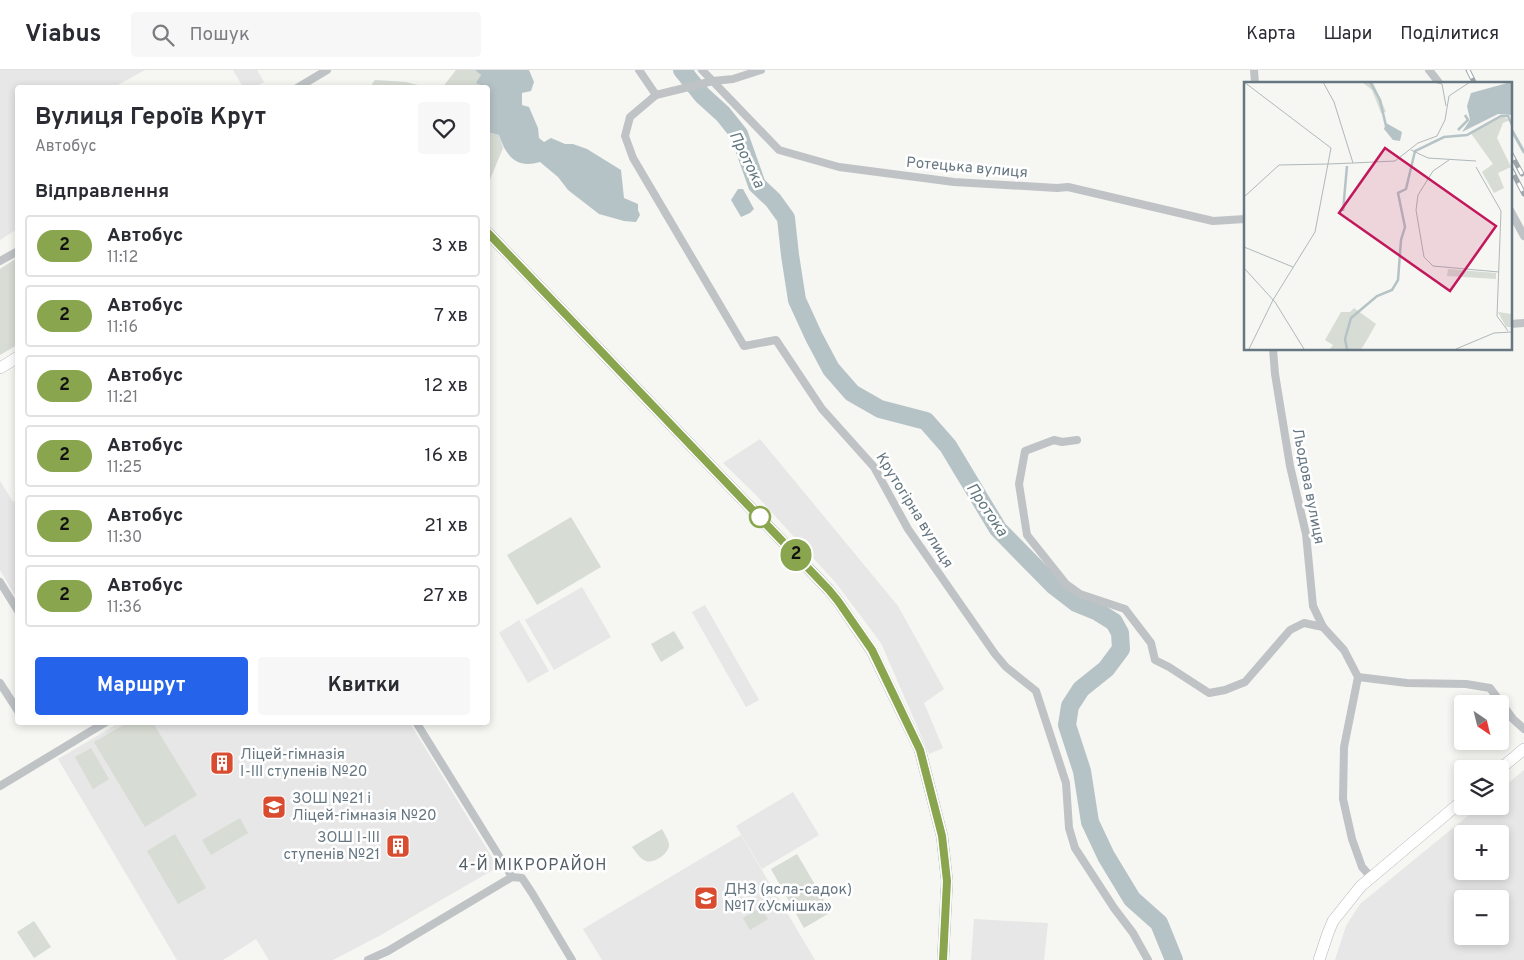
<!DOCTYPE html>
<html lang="uk">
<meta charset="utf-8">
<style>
body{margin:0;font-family:Overpass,sans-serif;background:#f7f7f7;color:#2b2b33;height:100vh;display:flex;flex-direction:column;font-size:19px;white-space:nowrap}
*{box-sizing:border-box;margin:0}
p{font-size:16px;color:#7c7c81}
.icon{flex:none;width:28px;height:28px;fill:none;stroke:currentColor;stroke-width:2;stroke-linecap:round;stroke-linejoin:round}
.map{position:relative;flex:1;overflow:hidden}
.side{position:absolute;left:15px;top:15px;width:475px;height:640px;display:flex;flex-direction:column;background:#fff;border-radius:5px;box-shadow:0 2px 8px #0003}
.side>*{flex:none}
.badge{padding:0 10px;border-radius:16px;font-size:18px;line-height:32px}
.needle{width:32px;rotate:145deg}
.tools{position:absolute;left:1454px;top:625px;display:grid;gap:10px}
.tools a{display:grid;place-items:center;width:55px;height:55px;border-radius:5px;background:#fff;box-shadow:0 2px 8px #0003;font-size:25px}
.map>.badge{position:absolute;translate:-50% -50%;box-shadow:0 0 0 2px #fff}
h2{padding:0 20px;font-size:19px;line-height:45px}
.round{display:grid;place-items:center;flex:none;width:52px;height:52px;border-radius:5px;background:#f7f7f7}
.headline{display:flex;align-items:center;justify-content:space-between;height:85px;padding:0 20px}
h1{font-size:24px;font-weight:700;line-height:38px}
.cta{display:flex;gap:10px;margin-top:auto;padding:10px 20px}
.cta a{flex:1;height:58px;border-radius:5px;background:#2563eb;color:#fff;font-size:20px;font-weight:700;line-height:58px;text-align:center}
.cta a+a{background:#f7f7f7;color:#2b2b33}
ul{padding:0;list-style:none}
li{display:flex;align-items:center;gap:15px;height:62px;margin:0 10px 8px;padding:0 10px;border:2px solid #e1e1e2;border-radius:5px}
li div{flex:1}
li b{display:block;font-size:19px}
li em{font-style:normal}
li .badge{min-width:55px;font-weight:700;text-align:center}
header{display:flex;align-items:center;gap:30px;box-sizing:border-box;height:70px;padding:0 25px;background:#fff;border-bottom:1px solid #e1e1e2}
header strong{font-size:24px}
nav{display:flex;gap:28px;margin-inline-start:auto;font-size:18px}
.search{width:350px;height:45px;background:#f7f7f7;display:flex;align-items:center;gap:12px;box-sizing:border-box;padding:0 18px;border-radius:5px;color:#7c7c81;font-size:19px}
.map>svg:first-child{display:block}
.built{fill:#e6e7e6;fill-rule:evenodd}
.green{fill:#d7dcd4}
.water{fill:#b6c3c6}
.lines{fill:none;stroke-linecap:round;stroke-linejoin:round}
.stream{stroke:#b6c3c6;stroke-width:3}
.river{stroke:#b6c3c6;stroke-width:18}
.secondary-casing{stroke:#b1b7bb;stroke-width:12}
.street{stroke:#bfc3c6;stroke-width:8}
.secondary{stroke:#fff;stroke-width:11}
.rail-casing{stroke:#a0a7ab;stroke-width:5}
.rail{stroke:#fff;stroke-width:3;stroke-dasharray:9;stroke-linecap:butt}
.line-casing{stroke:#fff;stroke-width:11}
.line{stroke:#89a54e;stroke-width:8}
.stop-dot{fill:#fff;stroke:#89a54e;stroke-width:2.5}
.labels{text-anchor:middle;stroke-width:5;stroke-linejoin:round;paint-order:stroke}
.street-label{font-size:15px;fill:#667782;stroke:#fff}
.poi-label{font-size:15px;fill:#667782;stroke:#fff;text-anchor:start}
.water-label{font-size:16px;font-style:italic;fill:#62787f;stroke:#fff}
.neighbourhood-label{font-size:16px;letter-spacing:1px;fill:#546067;stroke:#fff}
.inset-river{fill:none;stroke:#b6c3c6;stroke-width:2.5}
.inset-road{fill:none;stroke:#afb8bb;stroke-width:1}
.view{fill:#c2185b;fill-opacity:0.15;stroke:#c2185b;stroke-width:2.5}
.inset-edge{fill:none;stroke:#667782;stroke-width:2.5}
</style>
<header>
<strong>Viabus</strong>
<div class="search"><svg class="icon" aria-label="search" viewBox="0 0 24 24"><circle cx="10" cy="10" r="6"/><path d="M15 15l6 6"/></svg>Пошук</div>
<nav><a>Карта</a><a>Шари</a><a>Поділитися</a></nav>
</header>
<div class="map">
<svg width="1524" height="890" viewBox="0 0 1524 890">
<rect width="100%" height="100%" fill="#f6f6f2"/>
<g class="built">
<path d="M0,0H145L114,17L18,18L17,159L0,170Z"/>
<path d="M233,0H257L264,12L255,17H243Z"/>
<path d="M760,369L898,536L944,619L924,633L943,678L929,684L881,573L836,513L756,425L723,393Z"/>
<path d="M0,411L13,432L17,430V529L0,500Z"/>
<path d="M582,517L611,567L554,600L525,550Z"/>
<path d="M705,535L759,630L746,637L692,542Z"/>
<path d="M519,550L549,601L528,613L499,563Z"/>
<path d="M119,653H410L498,797L379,866L333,890H269L256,869L223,890H177L58,689Z"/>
<path d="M1524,700V890H1335L1346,856L1360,834L1480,736H1500V720ZM1462,764H1500V801H1462ZM1462,829H1500V866H1462Z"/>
<path d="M793,722L819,765L762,799L736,756Z"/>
<path d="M741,765L815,890H602L583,859Z"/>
<path d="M974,849L1048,853L1044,890H971Z"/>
</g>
<g class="green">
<path d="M456,0H475L481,5L477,13L485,17L442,18Z"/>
<path d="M375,10L406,12L418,15L419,17H373L372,14Z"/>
<path d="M488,62L499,65L503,78L489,112L488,132Z"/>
<path d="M17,188V275L0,285V199Z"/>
<path d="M571,447L601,497L537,535L507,485Z"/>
<path d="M674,561L684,578L661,592L651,574Z"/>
<path d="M127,653H153L197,725L145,757L94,672Z"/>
<path d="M91,678L109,709L93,719L75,687Z"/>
<path d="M240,748L248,763L211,785L202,770Z"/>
<path d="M662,759C664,763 668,769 669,774C670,783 654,794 646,791C640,789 636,782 632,777Z"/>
<path d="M175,764L206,818L178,834L147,781Z"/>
<path d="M797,784L831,842L804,858L771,799Z"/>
<path d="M761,837L768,849L750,860L743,848Z"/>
<path d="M34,851L51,877L34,888L17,862Z"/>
</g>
<g class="water">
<path d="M475,0H529L534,12L531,21L522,23V35L529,37L538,58L539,68L544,72L551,68L565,74H573L587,79L621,100L624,128L638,134V140L640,145L636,152L624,151L599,144L568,120L558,107L540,92C516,99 506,86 499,65L488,62V18L476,13L481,5Z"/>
<path d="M738,119H743L754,139L750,143L741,147L731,130Z"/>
</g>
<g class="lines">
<path class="stream" d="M1510,57L1524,82"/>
<path class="river" d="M682,0L702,25L723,44L739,64L757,115L773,130L786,148L790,185L797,230L814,267L831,299L852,323L880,339L926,351L948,376L998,459L1054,516L1076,533L1098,542L1114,552L1120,563L1121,579L1106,599L1081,619L1070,636L1067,655L1082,701L1090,752L1106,786L1132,829L1159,853L1174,890"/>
<g class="secondary-casing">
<g id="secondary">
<path d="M488,163L829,520L838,531L872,581L920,680L942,766L947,811L943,890"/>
<path d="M0,298L18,287"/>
<path d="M1500,699L1524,679"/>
<path d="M1319,890L1328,863L1333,851L1361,816L1462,731"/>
</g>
</g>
<g class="street">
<path d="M639,0L656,25"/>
<path d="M702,0L779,80L839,97L954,112L1057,118L1068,117L1213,151L1245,149"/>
<path d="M761,0L733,9L713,11L656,25L630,47L625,66L633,88L744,276L776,270L822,339L874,397L908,459L995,584L1006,597L1036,621L1066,713L1069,758L1075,778L1114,838L1133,863L1148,890"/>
<path d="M1254,0L1255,14"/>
<path d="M1429,0L1440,14"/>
<path d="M297,18L327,0"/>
<path d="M1510,140L1524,166"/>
<path d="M0,191L18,181"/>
<path d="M1510,254L1524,253"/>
<path d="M1273,279L1275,304L1290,396L1306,464L1313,536L1323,557L1344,580L1358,607L1407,613L1466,614L1490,618L1513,649L1524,659"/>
<path d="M1077,370L1062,372L1054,370L1025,381L1019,414L1027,465L1066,514L1080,524L1125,539L1151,573L1155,590L1169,597L1209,623L1225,620L1245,612L1290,560L1304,553L1323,557"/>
<path d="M0,512L18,541"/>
<path d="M1358,607L1344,677L1343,729L1352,769L1362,797L1371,807"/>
<path d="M0,613L18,641"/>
<path d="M416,652L512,807"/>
<path d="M0,716L106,652"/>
<path d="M368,890L388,881L512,807L522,808L532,823L572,890"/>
</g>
<use href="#secondary" class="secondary"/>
<g class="rail-casing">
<g id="rail">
<path d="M1468,0L1475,14"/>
<path d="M1510,82L1522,104"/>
<path d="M1510,97L1524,124"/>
</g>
</g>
<use href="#rail" class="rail"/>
</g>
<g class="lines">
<g class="line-casing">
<path id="line" d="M488,163L829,520L838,531L872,580L920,680L942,766L947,811L943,890"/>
</g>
<use href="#line" class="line"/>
</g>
<defs>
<g id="building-square" transform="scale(1.25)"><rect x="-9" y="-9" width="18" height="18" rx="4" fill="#d94c2f" stroke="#fff"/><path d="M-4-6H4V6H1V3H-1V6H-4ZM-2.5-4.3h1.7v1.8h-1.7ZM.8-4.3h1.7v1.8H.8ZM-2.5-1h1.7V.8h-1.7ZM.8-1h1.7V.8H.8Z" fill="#fff"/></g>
<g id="school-square" transform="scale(1.25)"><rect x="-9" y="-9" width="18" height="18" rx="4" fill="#d94c2f" stroke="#fff"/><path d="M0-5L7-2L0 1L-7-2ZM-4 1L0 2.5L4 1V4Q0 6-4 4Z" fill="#fff"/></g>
</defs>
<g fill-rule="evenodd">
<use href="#building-square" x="222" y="693"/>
<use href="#school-square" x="274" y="737"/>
<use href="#building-square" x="398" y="776"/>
<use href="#school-square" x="706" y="828"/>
</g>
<circle class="stop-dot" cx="760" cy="447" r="10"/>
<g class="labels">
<g class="street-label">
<text transform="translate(967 97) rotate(5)" y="5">Ротецька вулиця</text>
<text transform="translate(1309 416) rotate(79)" y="5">Льодова вулиця</text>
<text transform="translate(915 440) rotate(58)" y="5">Крутогірна вулиця</text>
</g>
<g class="poi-label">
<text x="240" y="689">Ліцей-гімназія<tspan x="240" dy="17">I-III ступенів №20</tspan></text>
<text x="292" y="733">ЗОШ №21 і<tspan x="292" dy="17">Ліцей-гімназія №20</tspan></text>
<text x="380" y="772" text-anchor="end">ЗОШ І-ІІІ<tspan x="380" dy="17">ступенів №21</tspan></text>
<text x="724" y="824">ДНЗ (ясла-садок)<tspan x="724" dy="17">№17 «Усмішка»</tspan></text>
</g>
<g class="water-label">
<text transform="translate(748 89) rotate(64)" y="6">Протока</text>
<text transform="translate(988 439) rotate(56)" y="6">Протока</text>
</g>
<g class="neighbourhood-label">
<text x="533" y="800">4-Й МІКРОРАЙОН</text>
</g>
</g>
<g transform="translate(1244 12)">
<rect width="268" height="268" fill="#f6f6f2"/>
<path d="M118,0H129L142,30L137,31L128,8ZM257,34L266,38L259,41L253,56L267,85L254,91L260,106L250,111L238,90L249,82L226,50ZM204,187L252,191V197L203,194ZM110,226L132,242L120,263L117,267H86L89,263L81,258L97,230H106ZM254,230L267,232V245H262Z" fill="#d7dcd4"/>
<path d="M267,0V33L254,32L218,50L226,38L223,24L227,11ZM142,41L158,50L156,59L149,58L140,47Z" fill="#b6c3c6"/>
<path class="inset-river" d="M126,0L136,18L142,44M214,48L224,38L221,33M99,129L103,84M103,267L101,257L107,236L133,214L148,208L154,198L157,158L161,145L154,111L162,107L171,69L200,55L223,53L257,34H264L268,43"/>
<path class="inset-road" d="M0,0L87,66L71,150L29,218L5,267M79,0L90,20L109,81L84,82M190,0L198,2L202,24M167,68L184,76L232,79M205,78L189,89L174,113L172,128L180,175L189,184L255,190M109,81L151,79L174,61L193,54L201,38L205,14L226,0M232,85L257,129L253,234L264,249M0,115L35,83L84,82M0,165L49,185M0,186L31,220L60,267M212,267L250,251L268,250"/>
<path class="view" d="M141,66L252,144L206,209L95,131Z"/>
<rect width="268" height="268" class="inset-edge"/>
</g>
</svg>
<div class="tools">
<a><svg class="needle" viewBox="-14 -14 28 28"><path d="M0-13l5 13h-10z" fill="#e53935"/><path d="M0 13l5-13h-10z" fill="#7c7c81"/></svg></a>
<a><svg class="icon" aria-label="layers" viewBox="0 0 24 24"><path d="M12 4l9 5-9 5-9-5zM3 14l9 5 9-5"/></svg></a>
<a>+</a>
<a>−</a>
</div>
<b class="badge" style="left:796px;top:485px;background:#89a54e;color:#111">2</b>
<section class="side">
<div class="headline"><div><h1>Вулиця Героїв Крут</h1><p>Автобус</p></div><a class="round"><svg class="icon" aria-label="heart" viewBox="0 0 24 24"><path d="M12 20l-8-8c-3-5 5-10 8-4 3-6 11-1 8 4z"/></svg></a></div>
<h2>Відправлення</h2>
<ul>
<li><span class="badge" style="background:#89a54e;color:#111">2</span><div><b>Автобус</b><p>11:12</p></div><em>3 хв</em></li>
<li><span class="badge" style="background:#89a54e;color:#111">2</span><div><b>Автобус</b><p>11:16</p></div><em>7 хв</em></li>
<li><span class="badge" style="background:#89a54e;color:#111">2</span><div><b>Автобус</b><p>11:21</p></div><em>12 хв</em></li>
<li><span class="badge" style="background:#89a54e;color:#111">2</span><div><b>Автобус</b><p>11:25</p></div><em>16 хв</em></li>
<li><span class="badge" style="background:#89a54e;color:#111">2</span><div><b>Автобус</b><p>11:30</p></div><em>21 хв</em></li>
<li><span class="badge" style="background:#89a54e;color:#111">2</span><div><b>Автобус</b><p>11:36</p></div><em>27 хв</em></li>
</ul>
<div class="cta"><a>Маршрут</a><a>Квитки</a></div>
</section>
</div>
